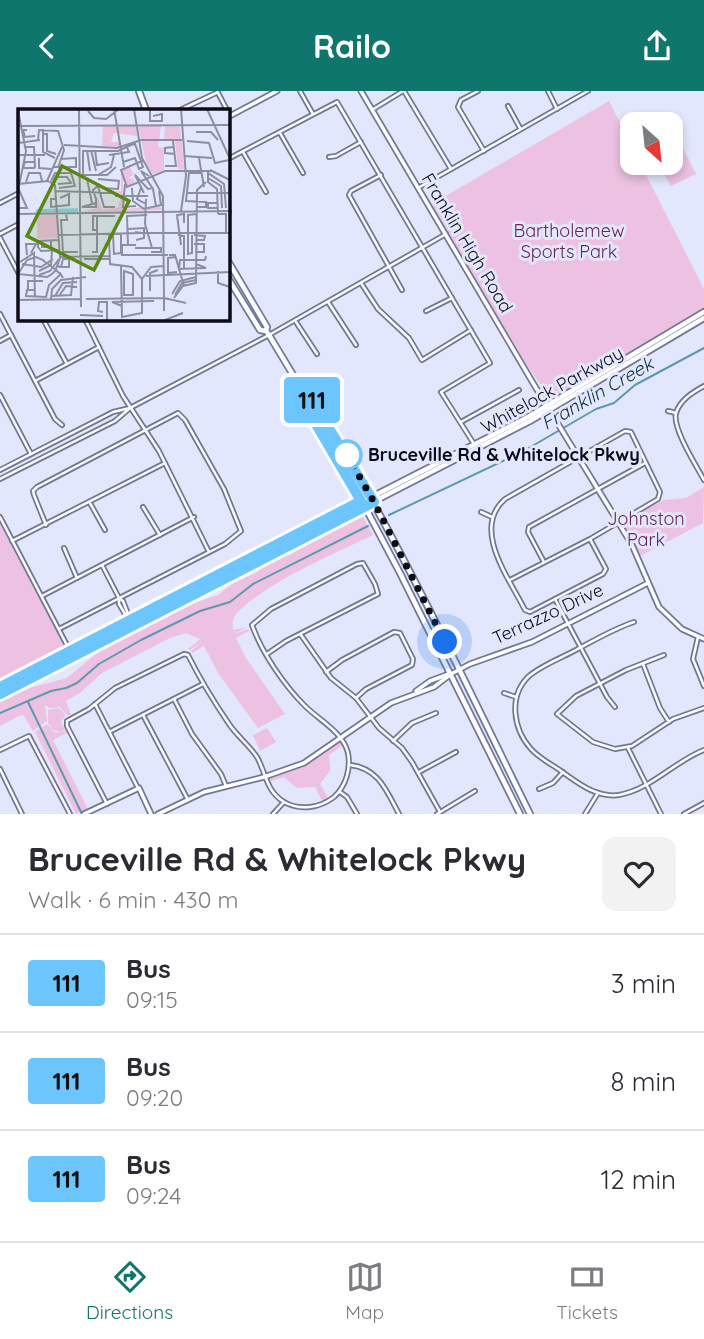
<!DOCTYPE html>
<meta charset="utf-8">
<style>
body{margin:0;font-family:Quicksand,sans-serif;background:#f2f2f3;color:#2b2b33;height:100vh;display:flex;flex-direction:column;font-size:26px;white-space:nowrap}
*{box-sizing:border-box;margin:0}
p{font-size:23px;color:#7c7c81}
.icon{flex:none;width:38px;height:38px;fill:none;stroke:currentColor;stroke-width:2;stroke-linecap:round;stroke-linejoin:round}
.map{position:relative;height:723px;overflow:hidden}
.drawer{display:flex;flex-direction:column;background:#fff;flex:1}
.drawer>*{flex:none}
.badge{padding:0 14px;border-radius:5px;font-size:24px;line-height:46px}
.needle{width:46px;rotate:153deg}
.controls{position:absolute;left:620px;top:21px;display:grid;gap:14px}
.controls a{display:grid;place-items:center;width:63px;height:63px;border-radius:14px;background:#fff;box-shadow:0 4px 10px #0003;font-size:35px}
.you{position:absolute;width:35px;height:35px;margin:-18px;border:5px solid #fff;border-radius:50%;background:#1a73e8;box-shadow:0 0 0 10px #1a73e833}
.map>.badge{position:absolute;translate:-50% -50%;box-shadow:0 0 0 4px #fff}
.round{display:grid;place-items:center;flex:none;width:74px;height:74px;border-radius:14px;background:#f2f2f3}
.headline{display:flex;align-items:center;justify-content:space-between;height:119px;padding:0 28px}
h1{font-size:33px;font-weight:700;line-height:52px}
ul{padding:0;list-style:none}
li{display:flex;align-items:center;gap:21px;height:98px;padding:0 28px;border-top:2px solid #e1e1e2}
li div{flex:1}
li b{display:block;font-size:26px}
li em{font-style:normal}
li .badge{min-width:77px;font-weight:700;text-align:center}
header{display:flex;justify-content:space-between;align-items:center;height:91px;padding:0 28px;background:#0f766e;color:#fff;font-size:32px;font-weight:700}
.tabs{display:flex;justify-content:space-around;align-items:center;height:98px;border-top:2px solid #e1e1e2;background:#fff;font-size:19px;color:#7c7c81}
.tabs a{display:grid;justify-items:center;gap:4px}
.tabs .current{color:#0f766e}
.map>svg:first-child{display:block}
.green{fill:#ecc1e1}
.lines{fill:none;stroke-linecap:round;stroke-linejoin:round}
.stream{stroke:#5d99ad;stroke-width:2}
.minor-casing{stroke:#717797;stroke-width:6}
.tertiary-casing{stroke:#717797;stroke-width:7}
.secondary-casing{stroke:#717797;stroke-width:8}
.minor{stroke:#fff;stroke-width:2.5}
.tertiary{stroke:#fff;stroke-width:3.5}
.secondary{stroke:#fff;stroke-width:4.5}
.line-casing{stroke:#fff;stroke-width:16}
.line{stroke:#6cc5fd;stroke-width:10}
.walk{stroke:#0b0c18;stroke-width:7;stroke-dasharray:0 12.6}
.stop-dot{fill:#fff;stroke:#6cc5fd;stroke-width:3.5}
.labels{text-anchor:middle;stroke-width:6;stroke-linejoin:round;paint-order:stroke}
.park-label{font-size:18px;fill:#67245b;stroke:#e3e7fd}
.street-label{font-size:18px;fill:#0b0c18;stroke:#e3e7fd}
.stop-label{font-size:18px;font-weight:bold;fill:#0b0c18;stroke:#e3e7fd;text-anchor:start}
.water-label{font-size:19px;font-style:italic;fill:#08323c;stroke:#e3e7fd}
.inset-river{fill:none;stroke:#80d5ed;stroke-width:3.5}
.inset-road{fill:none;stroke:#8d8fa1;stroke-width:2}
.view{fill:#5a8613;fill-opacity:0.15;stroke:#5a8613;stroke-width:3.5}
.inset-edge{fill:none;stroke:#0b0c18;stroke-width:3.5}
</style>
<header><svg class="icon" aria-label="back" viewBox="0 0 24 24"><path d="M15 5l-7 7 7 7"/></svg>Railo<svg class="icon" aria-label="share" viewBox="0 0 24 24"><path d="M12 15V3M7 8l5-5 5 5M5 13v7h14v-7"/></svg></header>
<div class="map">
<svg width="704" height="723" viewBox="0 0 704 723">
<rect width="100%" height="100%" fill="#e3e7fd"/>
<g class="green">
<path d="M609,10L632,55V72H640L704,198V218L551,308L526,273L432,113Z"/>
<path d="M671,33L696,83L671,95L658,72H670Z"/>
<path d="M704,396L703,432L638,466L618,431L664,409L686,407Z"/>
<path d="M359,426H363L373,444C335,462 268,491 239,520C233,525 232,532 233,539L247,536L232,544L248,538L249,540L236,547L246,567L285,623L258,637L218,582L204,555L192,562L191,560L202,551L190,559L188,558L200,548L186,542L170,547L102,582L81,601L66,610L71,624H67L60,616L50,617L45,614L47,630L33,640L24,625L21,624L0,635V611L26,598L67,587L96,563L133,543L186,515L218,504L232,493L257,481L270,471L287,465Z"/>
<path d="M0,433L55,535L65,558L62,562L0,595Z"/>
<path d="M57,617L62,619L65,625L61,631L65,638L60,641L53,639L48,632V619Z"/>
<path d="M47,633L55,642L66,639L67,642L53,649L88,718L76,723L35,641Z"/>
<path d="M267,637L276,651L260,660L253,644Z"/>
<path d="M338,651L343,654L329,664L330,680L320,693L328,707L322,710L315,696L297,697L284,686L268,691L270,686L302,675Z"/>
</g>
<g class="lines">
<g class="stream">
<path d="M389,424L522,361L596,318L614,312L635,294L704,257"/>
<path d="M28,611L81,721"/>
<path d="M0,622L51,600L66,597L77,592L99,573L141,549L200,520L230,511L253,493L368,435"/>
</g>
<g class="minor-casing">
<g id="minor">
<path d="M217,0L227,19"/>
<path d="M300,0L313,23"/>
<path d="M404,0L451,78"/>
<path d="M478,0L461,9L458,16L484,60"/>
<path d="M548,0L557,18"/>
<path d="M508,15L520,37"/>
<path d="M180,19L218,1"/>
<path d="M372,19L403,0"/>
<path d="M280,42L303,82"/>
<path d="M243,61L266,101"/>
<path d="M329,66L336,65L361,51"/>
<path d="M228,68L337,11L490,272L441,301L474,353"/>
<path d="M381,84L351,100L349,104L402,199"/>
<path d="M418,97L588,0"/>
<path d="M0,112L19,102"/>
<path d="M228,118L229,121"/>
<path d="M0,143L19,133"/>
<path d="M0,147L19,183"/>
<path d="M361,192L378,218L409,247L422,269L471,239"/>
<path d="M328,211L356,254"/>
<path d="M426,220L452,207"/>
<path d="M0,223L55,328L62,334"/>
<path d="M43,228L67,273"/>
<path d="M85,228L123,305L159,360L209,461"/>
<path d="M296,231L317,263"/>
<path d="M0,250L11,244"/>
<path d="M35,290L99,256"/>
<path d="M704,295C693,301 680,309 676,322C672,337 696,374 704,389"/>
<path d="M0,304L31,363"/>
<path d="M668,320L676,322"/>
<path d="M461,331L519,299"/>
<path d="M0,379L113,321L130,317"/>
<path d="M0,388L115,330L130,317L269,244L446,143"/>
<path d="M90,412L105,439"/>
<path d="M143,416L160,444"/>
<path d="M481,421L492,426"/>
<path d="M0,426L70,560"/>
<path d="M46,434L34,404L33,400L37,396L178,322L185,329L224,398L241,440L225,453L59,538"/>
<path d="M12,450L165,372"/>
<path d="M64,457L77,487"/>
<path d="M544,471L528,441L529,436L645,372"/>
<path d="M102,474L119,507L123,510L130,528"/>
<path d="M510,489L590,448L658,408L660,401L631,341L625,340L505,408C471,438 509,487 525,519L530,521L603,483L606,478L590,448"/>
<path d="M42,505L194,426"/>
<path d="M119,507V513L128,528"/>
<path d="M555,508L607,606L615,616"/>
<path d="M634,531C613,538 595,549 576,559C561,567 542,574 529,585C508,605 513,638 531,658C539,667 551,673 561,680C578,692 596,707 619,704C650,699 675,670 704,659"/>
<path d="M301,544L331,587L356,607L379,637L402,657L412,671L440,721"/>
<path d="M698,546L693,568L704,595"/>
<path d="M664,564L626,579L576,605L557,623L593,651L615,658L632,655L673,628L704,617"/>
<path d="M643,573L660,617L669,631"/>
<path d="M326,581L342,569L394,541L400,542L413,568L412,574L366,598L356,607"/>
<path d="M504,602L516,606"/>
<path d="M174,608L192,643L221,683L226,695"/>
<path d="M95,613L138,697"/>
<path d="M143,624L187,707"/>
<path d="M111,640L203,593"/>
<path d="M393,650L412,632L436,622"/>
<path d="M628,657L661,723"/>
<path d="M0,659L29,645L70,723"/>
<path d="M350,674C379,677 387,701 399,723"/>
<path d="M0,678L22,723"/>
<path d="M419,681L456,661"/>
<path d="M539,698L553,692L563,681"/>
<path d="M340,701L347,706L357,723"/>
<path d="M107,713L67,635V630L89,618L115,597L184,563L188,564C200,588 214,611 229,633C237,645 249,654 257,666C266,682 266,700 284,711C300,720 320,717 334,706C346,695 351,678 348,662C343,641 319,629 305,615C284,594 262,562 252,534L271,518L357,473L363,472L375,493L378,503L286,550L267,563"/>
<path d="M273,723L284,711"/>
<path d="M437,723L475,700"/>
<path d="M585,723L598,702"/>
<path d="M684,723L704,712"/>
</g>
</g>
<g class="tertiary-casing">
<g id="tertiary">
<path d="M361,0L533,292L632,454L659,516L682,538L704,548"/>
<path d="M228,26L277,0"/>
<path d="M416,600L430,590L449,583"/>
<path d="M84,723L139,697L151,723"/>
<path d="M158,723L204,701L264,686L304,672L391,612L434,596L451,583L470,573L532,551L648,492"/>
</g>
</g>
<g class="secondary-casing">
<g id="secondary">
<path d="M139,0L146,19"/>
<path d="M228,170L267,236L266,240"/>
<path d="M228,187L260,239L266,240L269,244L304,302C322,313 341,353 351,372C416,486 472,605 530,723"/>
<path d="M304,302L303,311L365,416L400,482L520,723"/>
<path d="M0,596L528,326L704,221"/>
<path d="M0,603L530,330L704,227"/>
</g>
</g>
<use href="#minor" class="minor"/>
<use href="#tertiary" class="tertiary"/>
<use href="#secondary" class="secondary"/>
</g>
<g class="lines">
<g class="line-casing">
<path id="line" d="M0,596L361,410L303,311L304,302L310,306L374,411L0,603"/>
</g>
<use href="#line" class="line"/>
<path class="walk" d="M347,364L374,411L445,551"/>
</g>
<circle class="stop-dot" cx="347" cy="364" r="14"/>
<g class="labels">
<g class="park-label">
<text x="569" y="146">Bartholemew<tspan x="569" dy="21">Sports Park</tspan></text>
<text x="646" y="434">Johnston<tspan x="646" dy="21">Park</tspan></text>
</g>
<g class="street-label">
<text transform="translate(467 152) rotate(59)" y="6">Franklin High Road</text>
<text transform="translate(552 299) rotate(-29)" y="6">Whitelock Parkway</text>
<text transform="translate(548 523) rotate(-25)" y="6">Terrazzo Drive</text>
</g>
<g class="stop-label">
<text x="368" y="370">Bruceville Rd &amp; Whitelock Pkwy</text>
</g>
<g class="water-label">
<text transform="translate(597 302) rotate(-30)" y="7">Franklin Creek</text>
</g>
</g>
<g transform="translate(18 18)">
<rect width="212" height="212" fill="#e3e7fd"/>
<path d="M85,17H118L119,27L96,24L93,33H101L102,38L84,37ZM120,17H143L140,38L146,39V61L135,65L129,57ZM147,17L162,18L166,60H160L157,31H146ZM111,56L115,65L128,59L110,69L117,71L111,78L105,72V100L142,97L145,101L63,103L79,99V87L84,100L100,99L103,86L97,82H103V62ZM39,105L40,129L19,130V106Z" fill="#ecc1e1"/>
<path class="inset-river" d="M18,102L60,101"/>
<path class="inset-road" d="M44,0H72M61,0L63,198M96,0L106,58M132,0V12H144V5L135,7M189,0L212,50M0,2L8,42L0,82M70,2L76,9L88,10L101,0M0,17L212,16M25,20V43L37,49M9,21H5L7,28L17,27M178,23H193L200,31M25,25H29V42L38,45M20,31L21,21L40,22L46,41L40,59M169,32L191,34L197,54L211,51M0,34L22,31M46,36L99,39L123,31H164M8,38H16L17,58L16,59H5L7,53H16M155,38L147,39V44L157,45M69,41L72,62M73,41L78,62M77,41L79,56L91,54M0,46H27M91,46L111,43L109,39M166,47L194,49M21,49V59L33,60M181,49L186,78M126,51L103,61L109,78L147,62H193M105,53L117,49L121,60L125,58L117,35L113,36M147,57H158L155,32M35,58H58V49L42,50M98,58L89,66H65V42H100L113,36M192,61L212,71M80,66L93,58L96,46M131,67L123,62L135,80L138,97M190,69L203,77L204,99M69,70L74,94M80,70L101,72L100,80L84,79M29,72L44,38M33,72L37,64H53L57,77L41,79M8,73L11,64H22L24,72M36,74L38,68H49L53,74L40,75M0,75L30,72L37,76L42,149L38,160V161L34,165L29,168L0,165L9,151L18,148L25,151L28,154H29L38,161L41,164H42L45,169M107,75L105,98L118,97M114,79L115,92L126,100L143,96L141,82M123,79L119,90L128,95M38,82L97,84M126,84L117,66L130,80L135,79M170,84H212M97,87H130H123M38,90H33V98L51,96V85L42,89M78,94L64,98H78V90L75,81L80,77L86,98H97M179,98H188V93L168,92L171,64H183M0,99H9L1,81M199,99H190V94H200M163,102L168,67L163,0M48,104L49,111H43L45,143H60M0,105L212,102M200,105L199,80L190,73V64L206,75L208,99M200,105H208V123M127,115L134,139M127,115L128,90M110,120L126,119V129L118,131M79,121H75V107H97M124,124H212M91,125L92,155L114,158L124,170M95,125L96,146M41,126L124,124L117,123M160,126L166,127V159M174,126V144L170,145V106L178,105M176,126L187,127L186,131H178M41,131L20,132V138L23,142L42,141M24,132V138H33V132M176,135H186V143H178M110,136L109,107L129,106M118,136H104V146H150M163,136L159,106L166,105V114M117,139H143V143H133M74,143H79V107M95,145L103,144V124M9,146L8,135H18L13,144M151,146H157L166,177M42,148L91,147M158,148L150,149V164L159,163M66,150H91M2,153L16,144L17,188M4,155L23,158L35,150M178,155L188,159L161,160L162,151H187L188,147M40,157L42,158H51V150H45L43,158M103,157L104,208L124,204V170M21,162L33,156L34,142M106,162L115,165V186H106ZM200,162V174L212,178M21,166L32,162L41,150M128,167L212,163M124,170L133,158L146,157M10,180V172H25M17,181H9L8,187L28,188L31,176L43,165M132,182V164L140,161M154,185L162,172L178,168M157,186L164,174L178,171M33,187L53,186L55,168M37,187L45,174L59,173M41,187L48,177L59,178M156,189L165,177L178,174L179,81L188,73M33,190L34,180L43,171L68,168M68,190L146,189L145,87L124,49L116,0M0,191L63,190M104,197L94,193L136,192M146,202V189L168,194M85,203L80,202L81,193H89V211M62,206L85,207M147,211L165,204L159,206"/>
<path class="view" d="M44,57L111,92L76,161L9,127Z"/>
<rect width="212" height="212" class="inset-edge"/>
</g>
</svg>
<div class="controls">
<a><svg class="needle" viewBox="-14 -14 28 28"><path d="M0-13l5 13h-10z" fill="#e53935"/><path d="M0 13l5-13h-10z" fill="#7c7c81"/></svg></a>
</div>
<div class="you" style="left:445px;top:551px"></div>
<b class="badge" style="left:312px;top:309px;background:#6cc5fd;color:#111">111</b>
</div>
<section class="drawer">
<div class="headline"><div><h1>Bruceville Rd &amp; Whitelock Pkwy</h1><p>Walk · 6 min · 430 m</p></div><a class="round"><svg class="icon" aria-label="heart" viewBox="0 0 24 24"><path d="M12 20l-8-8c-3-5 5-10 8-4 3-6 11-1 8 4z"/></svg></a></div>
<ul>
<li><span class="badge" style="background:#6cc5fd;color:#111">111</span><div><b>Bus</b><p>09:15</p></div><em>3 min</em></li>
<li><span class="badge" style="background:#6cc5fd;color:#111">111</span><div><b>Bus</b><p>09:20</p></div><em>8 min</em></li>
<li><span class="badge" style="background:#6cc5fd;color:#111">111</span><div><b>Bus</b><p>09:24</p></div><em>12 min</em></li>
</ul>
</section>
<nav class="tabs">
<a class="current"><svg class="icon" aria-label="directions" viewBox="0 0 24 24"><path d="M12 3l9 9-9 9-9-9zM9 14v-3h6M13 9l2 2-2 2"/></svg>Directions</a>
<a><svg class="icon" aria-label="map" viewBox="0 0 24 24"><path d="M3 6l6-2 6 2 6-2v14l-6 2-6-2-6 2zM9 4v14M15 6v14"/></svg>Map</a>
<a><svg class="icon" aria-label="tickets" viewBox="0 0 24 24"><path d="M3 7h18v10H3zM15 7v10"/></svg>Tickets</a>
</nav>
